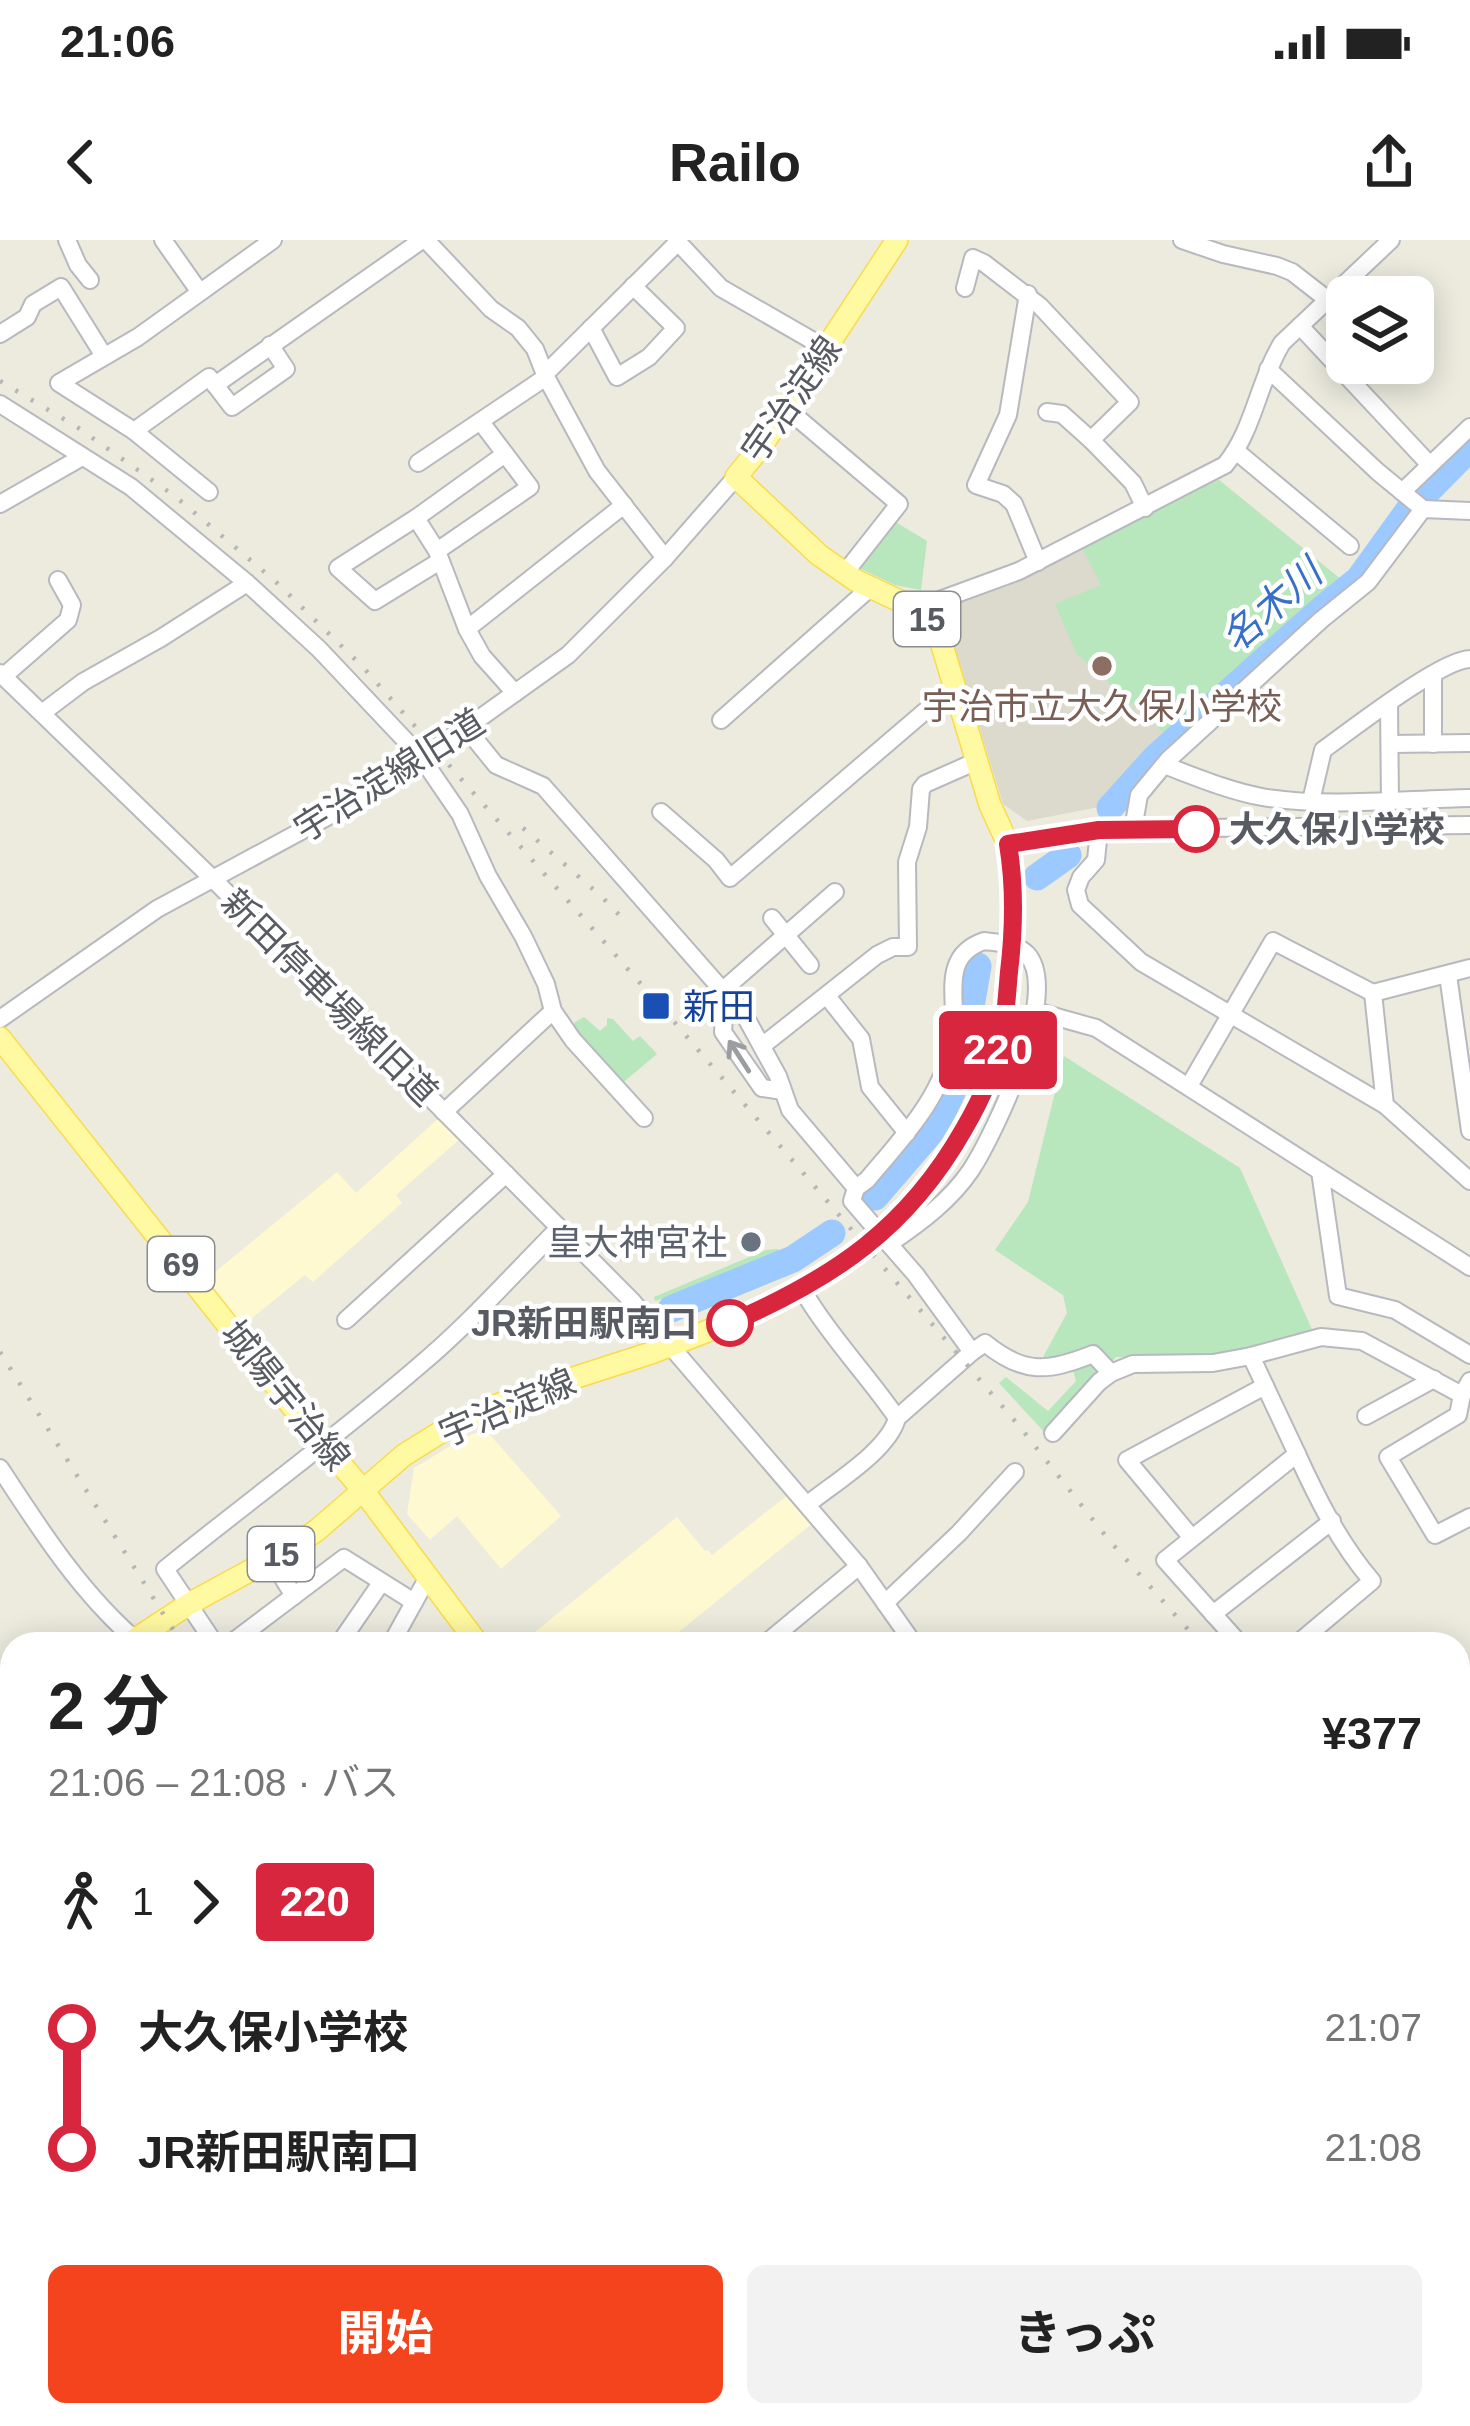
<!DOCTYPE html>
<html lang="ja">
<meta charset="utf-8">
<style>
body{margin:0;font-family:Helvetica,"Noto Sans JP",sans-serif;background:#f2f2f2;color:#222;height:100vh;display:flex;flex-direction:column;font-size:45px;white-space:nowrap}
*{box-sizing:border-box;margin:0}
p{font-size:39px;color:#767676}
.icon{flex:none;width:66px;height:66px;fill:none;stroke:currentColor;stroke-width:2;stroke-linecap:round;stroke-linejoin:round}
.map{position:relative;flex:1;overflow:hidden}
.panel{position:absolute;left:0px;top:1392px;width:1470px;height:795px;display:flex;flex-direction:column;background:#fff;border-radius:36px 36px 0 0;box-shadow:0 6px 30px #0003}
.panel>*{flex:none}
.badge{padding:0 24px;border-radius:9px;font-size:42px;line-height:78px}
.controls{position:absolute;left:1326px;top:36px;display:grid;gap:24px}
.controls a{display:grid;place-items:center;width:108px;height:108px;border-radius:18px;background:#fff;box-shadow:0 6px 30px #0003;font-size:60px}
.map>.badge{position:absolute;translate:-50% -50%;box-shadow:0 0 0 6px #fff}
.legs{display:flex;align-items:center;gap:18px;height:132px;padding:0 48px;font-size:39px}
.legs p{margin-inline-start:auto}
.headline{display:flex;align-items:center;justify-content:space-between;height:204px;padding:0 48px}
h1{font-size:66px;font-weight:700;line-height:90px}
.button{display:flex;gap:24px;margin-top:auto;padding:24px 48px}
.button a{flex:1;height:138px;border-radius:18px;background:#f3441d;color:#fff;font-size:48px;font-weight:700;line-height:138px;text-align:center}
.button a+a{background:#f2f2f2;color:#222}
ul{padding:0 48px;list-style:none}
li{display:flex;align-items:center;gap:42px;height:120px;font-size:45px}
li i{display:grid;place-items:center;width:18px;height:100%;margin:0 15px;background:currentColor}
li i::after{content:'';width:30px;height:30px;margin:-15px;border:9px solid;border-radius:50%;background:#fff}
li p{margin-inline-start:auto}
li:first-child i{background:linear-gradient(#0000 50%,currentColor 0)}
li:last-child i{background:linear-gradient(currentColor 50%,#0000 0)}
.status{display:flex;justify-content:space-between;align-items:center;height:84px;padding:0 60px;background:#fff;direction:ltr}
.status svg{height:33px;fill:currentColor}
header{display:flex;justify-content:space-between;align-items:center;height:156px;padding:0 48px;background:#fff;font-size:54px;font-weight:700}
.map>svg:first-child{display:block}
.commercial{fill:#fff9d1}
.education{fill:#dcdacd}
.green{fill:#b8e6bd}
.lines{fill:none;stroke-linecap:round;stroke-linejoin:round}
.river{stroke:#9cc9ff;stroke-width:27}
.major-tunnel{stroke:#c7c7bf;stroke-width:21;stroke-dasharray:21 10;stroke-linecap:butt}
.minor-casing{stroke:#b7b9bf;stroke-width:20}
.major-casing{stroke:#fadb4a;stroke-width:24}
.minor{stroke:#fff;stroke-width:16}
.major{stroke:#fff9a1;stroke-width:21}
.rail{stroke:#b5b6b6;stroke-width:4.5;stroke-dasharray:3 15;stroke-linecap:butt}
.oneway{stroke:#9b9da0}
.line-1-casing{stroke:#fff;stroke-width:27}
.line-1{stroke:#d7263d;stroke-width:18}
.education-dot{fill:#8d6e63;stroke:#fff;stroke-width:4.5}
.stop-1-dot{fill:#fff;stroke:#d7263d;stroke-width:6}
.transit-dot{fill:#1a4fb4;stroke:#fff;stroke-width:4.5}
.worship-dot{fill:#6b7280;stroke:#fff;stroke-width:4.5}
.labels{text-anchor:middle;stroke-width:9;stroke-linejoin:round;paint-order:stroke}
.shield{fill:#fff;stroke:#8a8c90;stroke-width:3}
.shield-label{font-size:33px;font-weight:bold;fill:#585b61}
.street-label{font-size:36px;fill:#585b61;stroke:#fff}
.education-label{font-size:36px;fill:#785e54;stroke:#fff}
.stop-label{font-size:36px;font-weight:bold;fill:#585b61;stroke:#fff;text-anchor:start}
.transit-label{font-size:36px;fill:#164399;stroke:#fff;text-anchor:start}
.worship-label{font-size:36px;fill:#5b616d;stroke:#fff;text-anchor:end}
.water-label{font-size:39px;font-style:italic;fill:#386fc9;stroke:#fff}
</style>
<div class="status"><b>21:06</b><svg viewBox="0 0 49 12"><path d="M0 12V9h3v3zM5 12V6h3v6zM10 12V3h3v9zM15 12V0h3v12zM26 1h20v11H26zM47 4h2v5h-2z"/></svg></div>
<header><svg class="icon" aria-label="back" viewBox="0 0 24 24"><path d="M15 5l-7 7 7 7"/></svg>Railo<svg class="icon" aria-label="share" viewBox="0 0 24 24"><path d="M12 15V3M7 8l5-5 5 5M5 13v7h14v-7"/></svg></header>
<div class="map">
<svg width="1470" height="2186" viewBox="0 0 1470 2186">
<rect width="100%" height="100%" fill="#ecebde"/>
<g class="commercial">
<path d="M440,877L461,898L396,955L402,963L313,1042L305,1035L241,1087L204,1041L337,932L356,953Z"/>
<path d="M485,1189L561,1276L501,1329L457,1276L430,1300L407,1274L414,1228L465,1197Z"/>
<path d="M790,1253L814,1282L664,1404H520L677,1277L705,1311L708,1310L712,1315Z"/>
</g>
<path class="education" d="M1219,240L1343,341L1307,367L1167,496L1099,567L1027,581L1003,564L943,369L945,364L1045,323Z"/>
<g class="green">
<path d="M1219,240L1343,341L1307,367L1167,496L1076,413L1055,364L1101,345L1081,306Z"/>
<path d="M892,280L927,301L921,350L895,345L859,328Z"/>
<path d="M584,777L600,791L607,785V778L613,779L633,801L640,796L657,814L620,845L572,788L575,782Z"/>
<path d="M1064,816L1240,928L1314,1094L1214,1118L1116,1117L1047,1195L999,1143L1006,1137L1048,1171L1076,1141L1073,1130L1043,1117L1067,1073L1063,1055L995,1010L1028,962Z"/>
<path d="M776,1009L785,1011V1014L670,1064L665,1058L655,1061L654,1057L766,1010Z"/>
<path d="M12,1749V1898L0,1878V1751Z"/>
</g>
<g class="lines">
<g class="river">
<path d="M1110,568L1156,517L1322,369L1359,339L1408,271L1470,208"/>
<path d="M1037,637L1068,615"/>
<path d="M875,957L937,885L959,837L978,726"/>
<path d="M671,1069L793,1019L832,993"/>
<path d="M0,1468L12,1458"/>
<path d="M0,1535L12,1537"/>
<path d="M1458,1855L1470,1858"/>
</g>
<path class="major-tunnel" d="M853,1017L898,980"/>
<g class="minor-casing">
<g id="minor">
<path d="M67,0L78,25L90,40"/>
<path d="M163,0L199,51"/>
<path d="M426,0L491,69L518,88L535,109L546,137L597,231L665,318"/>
<path d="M676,0L721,48L827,109"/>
<path d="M1182,0L1223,14L1277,26L1292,32L1328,60"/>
<path d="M965,48L973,18L984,23L1040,66L1130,162L1091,200L1133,243L1145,268"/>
<path d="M1028,54L1008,175L976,245L1003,254L1014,264L1038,322"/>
<path d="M1300,86L1430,225"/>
<path d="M591,88L617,137L649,117L676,88L633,46"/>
<path d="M0,94L27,77L33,64L61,47L104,116"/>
<path d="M1268,129L1378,232L1423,269"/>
<path d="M545,134L678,2"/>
<path d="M215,145L422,0"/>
<path d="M0,164L131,247L247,343L319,409L421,517L460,574L488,636L523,696L546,744L553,771L573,800L644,878"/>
<path d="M787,169L899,264L844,334"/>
<path d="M1047,172L1062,174L1091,200"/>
<path d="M134,191L209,137L232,167L286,129L270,105"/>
<path d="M1236,211L1350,306"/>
<path d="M505,214L416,278L437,311L467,389L482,416L515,453"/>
<path d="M418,223L546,137"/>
<path d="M209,252L134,191L59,143L138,97L273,0"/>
<path d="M1402,252L1470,187"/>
<path d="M0,264L82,217"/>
<path d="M416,278L338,328L375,361L440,321"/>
<path d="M437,311L530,247L481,182"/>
<path d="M921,371L937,361L1019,331L1225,225C1254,190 1258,142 1282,103L1391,0"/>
<path d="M467,389L624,265"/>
<path d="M0,433L214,640L632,1061L859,1326L914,1404"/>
<path d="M4,436L68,380L72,365L58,340"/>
<path d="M1389,465L1390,560"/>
<path d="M42,473L83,442L161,398L247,343"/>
<path d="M721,480L871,347"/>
<path d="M466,488L496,525L543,546L745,776L778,836L790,870L856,948"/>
<path d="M1391,504L1470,503"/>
<path d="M1433,504V435"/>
<path d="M1164,525C1196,537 1229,551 1262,557C1326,568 1405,559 1470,558"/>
<path d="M1311,561L1323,510C1351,490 1442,419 1470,419"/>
<path d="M661,572L716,620L730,638L944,455L954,450"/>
<path d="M1133,589L1139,555L1168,520L1321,380L1368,342L1423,269L1470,271"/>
<path d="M1099,590L1096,620L1081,637L1076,650L1080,665L1141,722L1385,865L1470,941"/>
<path d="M1008,604L1077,592L1113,589L1470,585"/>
<path d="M772,678L810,725"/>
<path d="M984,701C998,703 1016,703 1027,714C1062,752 995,893 971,930C950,961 920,983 889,1004L852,961L856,948L867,940C903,897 944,856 953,798C959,761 938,717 984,701Z"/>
<path d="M1448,735L1470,891"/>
<path d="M723,750L835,652"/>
<path d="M1373,753L1385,865"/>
<path d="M827,756L861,799L870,847L907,893"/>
<path d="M736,765L724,778L723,792L762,848L783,851"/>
<path d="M1035,771L1096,788L1470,1027"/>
<path d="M0,779L157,669L340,570L466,488L568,415L665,318L736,237"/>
<path d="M762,806L877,715L893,707H908L907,622L918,587L921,549L925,544L977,521"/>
<path d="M1189,846L1273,701L1373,753L1470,728"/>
<path d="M444,872L553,771"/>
<path d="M1320,931L1338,1056L1395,1070L1470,1115"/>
<path d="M889,1004L916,1035L972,1112L985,1103C1024,1135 1048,1132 1093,1114L1111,1133"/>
<path d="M808,1059C834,1101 869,1137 897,1178"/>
<path d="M346,1080L506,934"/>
<path d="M1462,1155L1458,1175L1388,1217L1435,1295L1470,1277"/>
<path d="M1366,1176L1434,1139"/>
<path d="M1053,1193L1099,1142L1111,1133L1133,1124L1213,1123L1251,1116"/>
<path d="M1297,1214L1251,1116L1321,1097L1362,1101L1462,1155L1470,1141"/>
<path d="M0,1228C41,1291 82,1355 140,1404"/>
<path d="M808,1264C834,1243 889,1210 897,1178L972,1112"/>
<path d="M1192,1298L1127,1220L1265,1146"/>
<path d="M271,1319L294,1356"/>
<path d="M885,1363L959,1293L1015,1232"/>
<path d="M1213,1374L1332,1281"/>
<path d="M215,1404L165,1329C250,1260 338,1196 420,1125C470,1083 513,1034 559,988"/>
<path d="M230,1404L344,1318L414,1362"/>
<path d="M339,1404L381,1343"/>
<path d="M391,1404L428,1337"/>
<path d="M765,1404L859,1326"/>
<path d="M1240,1404L1165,1320L1297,1214C1317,1258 1340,1304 1372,1341L1297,1404"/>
<path d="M1458,1464L1470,1461"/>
<path d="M1458,1585H1470"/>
<path d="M1458,1620L1470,1619"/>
<path d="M0,1629L12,1628"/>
<path d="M0,1646L8,1738"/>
<path d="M1458,1798L1470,1803"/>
<path d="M0,1945V1948"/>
<path d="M1458,2035L1470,2031"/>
<path d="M0,2058L12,2067"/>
<path d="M0,2168L12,2162"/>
<path d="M1458,2174L1464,2186"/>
<path d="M120,2175L132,2186"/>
<path d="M351,2175L359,2186"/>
<path d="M611,2175L618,2186"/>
<path d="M635,2175L642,2186"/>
<path d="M679,2175L685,2186"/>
<path d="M833,2175L839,2186"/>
<path d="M291,2186L292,2175"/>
<path d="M508,2186L522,2175"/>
<path d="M757,2186L772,2175"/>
<path d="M898,2186L909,2175"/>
</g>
</g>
<g class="major-casing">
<g id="major">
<path d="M897,0L763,204L736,237L819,315L855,340L921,371L938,392L990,565L1008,604L1012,630V705L1002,796L990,836L950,914L925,949L898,980"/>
<path d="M0,798L303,1180L362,1249L478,1404"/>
<path d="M128,1404L189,1364L286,1311L316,1291L404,1215L457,1182L524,1154L651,1113L736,1080L798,1051L853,1017"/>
<path d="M0,1499L12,1489"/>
<path d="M1081,2175L1090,2186"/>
</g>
</g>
<use href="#minor" class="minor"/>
<use href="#major" class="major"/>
<g class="rail">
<path d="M0,141L77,187L176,257L275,341L363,427L676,784L1020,1187L1108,1299L1201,1404"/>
<path d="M523,588L602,657L625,681"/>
<path d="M0,1112L182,1404"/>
<path d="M1458,1731L1470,1749"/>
<path d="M655,2175L661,2186"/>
</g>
</g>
<defs><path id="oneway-shaft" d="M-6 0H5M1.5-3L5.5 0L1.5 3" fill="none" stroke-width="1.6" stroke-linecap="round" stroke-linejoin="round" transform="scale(3)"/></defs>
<use class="oneway" href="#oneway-shaft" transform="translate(739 816) rotate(-123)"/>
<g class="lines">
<g class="line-1-casing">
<path id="line-1" d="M730,1083C834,1038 908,988 964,889C981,860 995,828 1002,796C1006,775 1007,753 1009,732C1014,690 1015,646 1008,604L1099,590L1196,589"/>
</g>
<use href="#line-1" class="line-1"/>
</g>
<circle class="education-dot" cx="1102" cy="426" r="12"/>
<g class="stop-1-dot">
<circle cx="1196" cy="589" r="21"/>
<circle cx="730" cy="1083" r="21"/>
</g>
<rect class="transit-dot" x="641" y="751" width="30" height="30" rx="6"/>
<circle class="worship-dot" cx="751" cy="1002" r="12"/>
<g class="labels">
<g class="shield">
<rect x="894" y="352" width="66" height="54" rx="9"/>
<rect x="148" y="997" width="66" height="54" rx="9"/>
<rect x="248" y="1287" width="66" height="54" rx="9"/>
</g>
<g class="shield-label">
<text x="927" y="391">15</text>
<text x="181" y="1036">69</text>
<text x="281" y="1326">15</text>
</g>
<g class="street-label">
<text transform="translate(791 159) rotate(-55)" y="13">宇治淀線</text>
<text transform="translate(389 535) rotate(-32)" y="13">宇治淀線旧道</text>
<text transform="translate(330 757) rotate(45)" y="13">新田停車場線旧道</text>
<text transform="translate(286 1155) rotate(51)" y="13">城陽宇治線</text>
<text transform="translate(507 1167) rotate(-23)" y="13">宇治淀線</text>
</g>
<g class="education-label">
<text x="1102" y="479">宇治市立大久保小学校</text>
</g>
<g class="stop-label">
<text x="1229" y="602">大久保小学校</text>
<text x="697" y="1096" text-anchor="end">JR新田駅南口</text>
</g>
<g class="transit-label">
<text x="683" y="779">新田</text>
</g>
<g class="worship-label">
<text x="727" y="1015">皇大神宮社</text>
</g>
<g class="water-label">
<text transform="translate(1271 365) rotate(-41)" y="14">名木川</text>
</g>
</g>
</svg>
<div class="controls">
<a><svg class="icon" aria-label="layers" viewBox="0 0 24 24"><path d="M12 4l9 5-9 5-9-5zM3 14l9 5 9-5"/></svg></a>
</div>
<b class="badge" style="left:998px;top:810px;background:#d7263d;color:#fff">220</b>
<section class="panel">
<div class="headline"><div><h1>2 分</h1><p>21:06 – 21:08 · バス</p></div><b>¥377</b></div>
<div class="legs"><svg class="icon" aria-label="walk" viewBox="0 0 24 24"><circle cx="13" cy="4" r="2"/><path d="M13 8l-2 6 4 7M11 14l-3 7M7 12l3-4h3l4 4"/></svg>1<svg class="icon" aria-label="forward" viewBox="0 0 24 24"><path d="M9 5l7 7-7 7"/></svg><b class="badge" style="background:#d7263d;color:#fff">220</b></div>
<ul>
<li><i style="color:#d7263d"></i><b>大久保小学校</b><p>21:07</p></li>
<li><i style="color:#d7263d"></i><b>JR新田駅南口</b><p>21:08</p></li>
</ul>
<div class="button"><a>開始</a><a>きっぷ</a></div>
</section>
</div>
